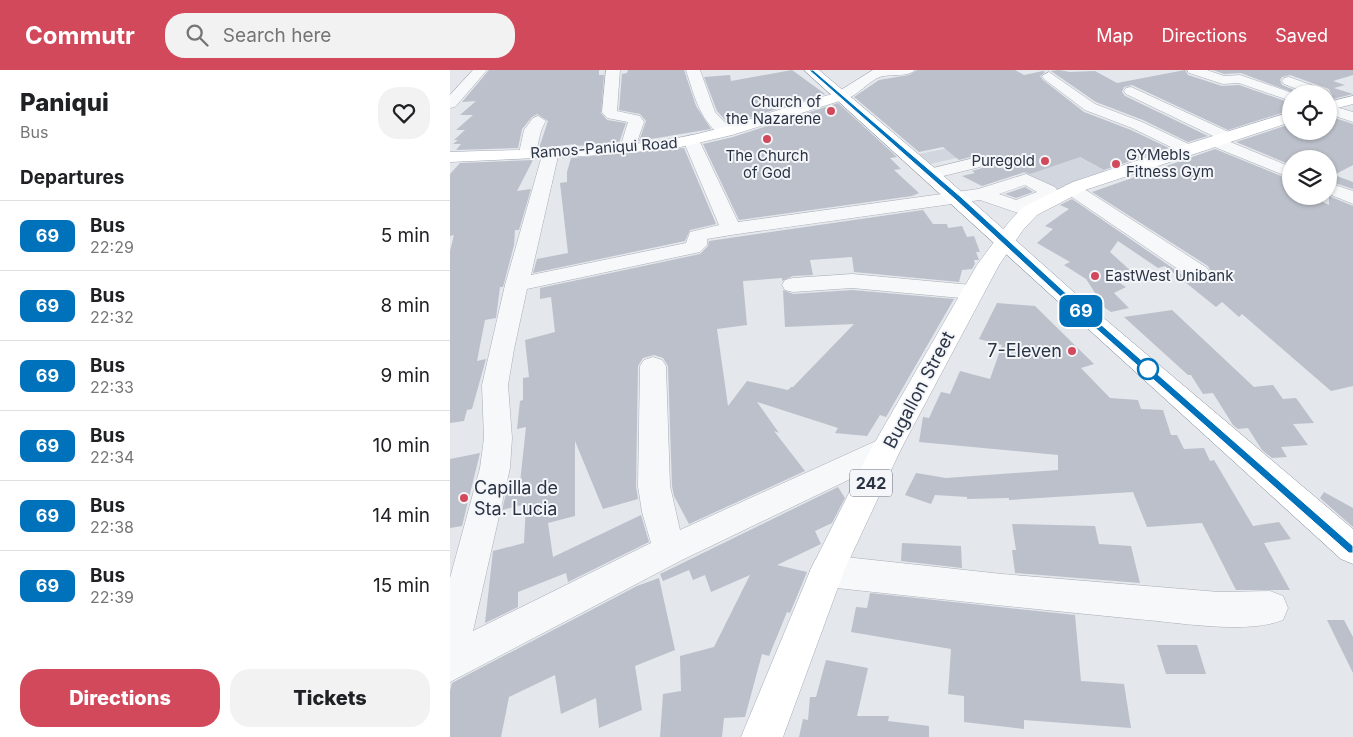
<!DOCTYPE html>
<style>
body{margin:0;font-family:Inter,sans-serif;background:#f2f2f2;color:#202124;height:100vh;display:flex;flex-direction:column;font-size:19px;white-space:nowrap}
*{box-sizing:border-box;margin:0}
p{font-size:16px;color:#757577}
.icon{flex:none;width:28px;height:28px;fill:none;stroke:currentColor;stroke-width:2;stroke-linecap:round;stroke-linejoin:round}
.map{position:relative;flex:1;overflow:hidden}
.sheet{display:flex;flex-direction:column;background:#fff;width:450px}
.sheet>*{flex:none}
.badge{padding:0 10px;border-radius:8px;font-size:18px;line-height:32px}
.tools{position:absolute;left:832px;top:15px;display:grid;gap:10px}
.tools a{display:grid;place-items:center;width:55px;height:55px;border-radius:50%;background:#fff;box-shadow:0 1px 4px #0004;font-size:25px}
.map>.badge{position:absolute;translate:-50% -50%;box-shadow:0 0 0 2px #fff}
h2{padding:0 20px;font-size:19px;line-height:45px}
.round{display:grid;place-items:center;flex:none;width:52px;height:52px;border-radius:20px;background:#f2f2f2}
.headline{display:flex;align-items:center;justify-content:space-between;height:85px;padding:0 20px}
h1{font-size:24px;font-weight:800;line-height:38px}
.cta{display:flex;gap:10px;margin-top:auto;padding:10px 20px}
.cta a{flex:1;height:58px;border-radius:20px;background:#d1495b;color:#fff;font-size:20px;font-weight:800;line-height:58px;text-align:center}
.cta a+a{background:#f2f2f2;color:#202124}
ul{padding:0;list-style:none}
li{display:flex;align-items:center;gap:15px;height:70px;padding:0 20px;border-top:1px solid #e0e0e0}
li div{flex:1}
li b{display:block;font-size:19px}
li em{font-style:normal}
li .badge{min-width:55px;font-weight:700;text-align:center}
header{display:flex;align-items:center;gap:30px;box-sizing:border-box;height:70px;padding:0 25px;background:#d1495b;color:#fff}
header strong{font-size:24px}
nav{display:flex;gap:28px;margin-inline-start:auto;font-size:18px}
.search{width:350px;height:45px;background:#f2f2f2;display:flex;align-items:center;gap:12px;box-sizing:border-box;padding:0 18px;border-radius:20px;color:#757577;font-size:19px}
main{display:flex;flex:1;min-height:0}
.map>svg:first-child{display:block}
.built{fill:#d2d6de}
.building{fill:#bbc0ca}
.lines{fill:none;stroke-linecap:round;stroke-linejoin:round}
.minor-casing{stroke:#a9aeb7;stroke-width:1}
.major-casing{stroke:#a3abb8;stroke-width:1}
.highway-casing{stroke:#8b94a3;stroke-width:1}
.minor{fill:#f7f8fa;fill-rule:evenodd}
.major{fill:#fff;fill-rule:evenodd}
.highway{fill:#fff;fill-rule:evenodd}
.line{fill:#0072bc;stroke:#fff}
.poi-dot{fill:#d1495b;stroke:#f4f6f9;stroke-width:2}
.stop-dot{fill:#fff;stroke:#0072bc;stroke-width:2.5}
.labels{text-anchor:middle;stroke-width:4;stroke-linejoin:round;paint-order:stroke}
.far-poi-label{font-size:15px;fill:#2b3445;stroke:#f4f6f9;text-anchor:end}
.far-street-label{font-size:15px;fill:#2b3445;stroke:#f4f6f9}
.shield{fill:#f4f6f9;stroke:#676e7b;stroke-width:1}
.shield-label{font-size:16px;font-weight:bold;fill:#2b3445}
.poi-label{font-size:18px;fill:#2b3445;stroke:#f4f6f9;text-anchor:end}
.street-label{font-size:18px;fill:#2b3445;stroke:#f4f6f9}
</style>
<header>
<strong>Commutr</strong>
<div class="search"><svg class="icon" aria-label="search" viewBox="0 0 24 24"><circle cx="10" cy="10" r="6"/><path d="M15 15l6 6"/></svg>Search here</div>
<nav><a>Map</a><a>Directions</a><a>Saved</a></nav>
</header>
<main>
<section class="sheet">
<div class="headline"><div><h1>Paniqui</h1><p>Bus</p></div><a class="round"><svg class="icon" aria-label="heart" viewBox="0 0 24 24"><path d="M12 20l-8-8c-3-5 5-10 8-4 3-6 11-1 8 4z"/></svg></a></div>
<h2>Departures</h2>
<ul>
<li><span class="badge" style="background:#0072bc;color:#fff">69</span><div><b>Bus</b><p>22:29</p></div><em>5 min</em></li>
<li><span class="badge" style="background:#0072bc;color:#fff">69</span><div><b>Bus</b><p>22:32</p></div><em>8 min</em></li>
<li><span class="badge" style="background:#0072bc;color:#fff">69</span><div><b>Bus</b><p>22:33</p></div><em>9 min</em></li>
<li><span class="badge" style="background:#0072bc;color:#fff">69</span><div><b>Bus</b><p>22:34</p></div><em>10 min</em></li>
<li><span class="badge" style="background:#0072bc;color:#fff">69</span><div><b>Bus</b><p>22:38</p></div><em>14 min</em></li>
<li><span class="badge" style="background:#0072bc;color:#fff">69</span><div><b>Bus</b><p>22:39</p></div><em>15 min</em></li>
</ul>
<div class="cta"><a>Directions</a><a>Tickets</a></div>
</section>
<div class="map">
<svg width="903" height="667" viewBox="0 0 903 667">
<rect width="100%" height="100%" fill="#e4e7ec"/>
<path class="built" d="M581,61L659,103L605,121L538,81L480,94L469,84Z"/>
<g class="building">
<path d="M39,0H149V5H154L151,43L157,50L176,53L169,73L125,76L126,74L89,78L98,51L87,44L82,47L72,59L68,78L6,80L11,74H3L8,70H4L15,60H6L23,45H10L26,31L12,32Z"/>
<path d="M178,0H234L246,36L261,59L189,71L196,51L190,44L169,40L172,4L177,3Z"/>
<path d="M342,0L375,24L279,54L267,41L254,7L280,5L281,11Z"/>
<path d="M467,0H565L574,5L593,1L595,2L590,6L593,10L634,42L681,60L719,78L654,100L630,87L580,104L575,102L532,116L512,106L525,103L522,101L532,98L535,93L532,88L524,86L509,90L493,77L469,82L404,27L429,10L459,5Z"/>
<path d="M609,0L620,2L645,1L667,13L735,0L738,5L772,16L789,15L841,33V40L778,60L682,15L674,17L672,22L675,26L758,66L738,72L693,50L646,32L601,1Z"/>
<path d="M763,0H903V5L883,11L895,15L884,18L903,24L879,30L882,25L879,19L840,5L832,7L830,10L832,15L854,24H847L791,3L774,4Z"/>
<path d="M388,33L447,87L440,88L451,99L444,100L469,123L462,126L289,150L253,74L283,67Z"/>
<path d="M879,46L903,54V95L884,105L903,112V119L879,111V89H841V95L786,72L841,54V61H879Z"/>
<path d="M234,78L266,154L240,160L235,171L83,203L87,189L118,183L110,113L117,112V102L121,88Z"/>
<path d="M765,79L841,110V126H861L879,135V126L903,136V316L881,321L792,244L789,247L772,232L766,237L715,196L708,198L668,171L660,182L683,203L665,210L676,217L664,223L679,238L661,242L655,238L636,209L614,195L620,192L587,173L603,159L595,156L619,139L610,135L622,129L740,210L749,212L757,210L762,204L758,196L642,122Z"/>
<path d="M83,90L67,121L81,119L69,160H65L64,175L53,217H50L46,248L35,250L27,291L36,289L22,339L17,340L14,351L0,353V181L4,165L0,166V104L10,93Z"/>
<path d="M575,117L583,122L566,128L555,124Z"/>
<path d="M473,140L483,154H497L498,158L512,156L517,167L524,166L530,182H526L529,190H524L525,194L522,199L512,200L509,212L404,202L402,187L360,190L363,205L343,206L332,211V208L293,211L297,255L267,259L278,336L297,311L338,320L341,317H343L404,254L335,257L333,220L343,224L402,220L504,229L436,347L430,345L417,366L385,363L388,358L307,332L329,363L324,361L355,401L239,454L224,426L222,416L218,296L213,288L204,285L193,288L188,296L186,416L188,429L153,439L125,371V446L98,453L103,487L191,445L199,472L118,512L116,503L68,522V537L35,553L43,481L74,473L76,434L52,440L58,416L70,413L76,357L67,359L70,331L73,330V308L79,307L75,270L105,262L101,227L90,229V218L250,184L258,176L259,171Z"/>
<path d="M547,233L585,236L644,294L631,298L660,328L688,330L691,339L713,340L721,365H727L734,379L754,378L760,391L764,390L803,456L829,452L841,469L814,473L840,520H786L752,453L697,457L683,422L559,430V428L517,429V427L485,425L481,434L455,425L466,403L496,408L608,400V385L469,372L473,347L479,348L491,322L500,324L510,301L540,309L552,275L529,269Z"/>
<path d="M722,240L804,317L823,315L833,329L846,328L864,353L843,354L858,375L831,377L837,387L822,388L812,380L798,358L788,359L783,355L763,323L753,324L741,305H738L674,247Z"/>
<path d="M30,383L12,456L0,458V389Z"/>
<path d="M388,417L395,428L382,453L365,461L371,474L327,495L357,502L340,543L337,542L319,586L312,584L295,647L274,648L272,667H210L213,624L231,621L230,586L264,577L300,505L261,522L255,505L243,510L239,500L213,511L210,504Z"/>
<path d="M874,422L903,438V457L870,428Z"/>
<path d="M562,454L645,456L649,474L681,476L690,513L565,503L562,480H566Z"/>
<path d="M452,473L511,476L512,498L451,491Z"/>
<path d="M209,508L225,580L185,596L192,640L149,658L146,628L111,644L105,605L59,627L51,667H0V621L2,613L187,516Z"/>
<path d="M420,523L625,545L631,611L674,614L681,658L574,650V659L514,652V626L498,624L501,579L401,562L406,537L417,538Z"/>
<path d="M877,550H894L903,567V603Z"/>
<path d="M707,575H747L756,604H716Z"/>
<path d="M376,590L418,598L407,646H439L438,651L479,656V667H349L353,649L358,650L360,627H366Z"/>
</g>
<g class="lines">
<g class="minor-casing">
<g id="minor">
<path d="M23,0H37L5,37L0,38V25Z"/>
<path d="M156,0H170L167,41L190,46L194,52L184,81L178,83L170,78L178,52L157,48L152,42Z"/>
<path d="M236,0H250L265,42L284,62L282,65H270C249,48 244,25 236,0Z"/>
<path d="M423,0H465C458,7 444,4 434,6C418,8 404,34 386,29L384,26L386,23Z"/>
<path d="M737,0H757L774,6L790,5L845,24H841V31L789,13L773,14L739,3Z"/>
<path d="M599,2L645,34L692,52L743,76L745,79L743,82H731L682,58L635,40L594,9L592,6Z"/>
<path d="M839,7L878,21L880,24L879,26V24H860L834,14L832,11L834,8Z"/>
<path d="M681,17L783,64L785,67L778,71L841,97V108L757,74L755,71L763,66L676,24L674,21L676,18Z"/>
<path d="M879,35L903,42V52L879,44Z"/>
<path d="M88,46L96,51C88,62 90,76 83,87H71L69,83L74,60L83,48Z"/>
<path d="M241,65L249,70L288,152L528,119L576,104L605,117L608,121L605,128L584,136L590,141L587,145L580,147L530,130L281,165L257,169V175L250,182L77,219L64,279L58,315L62,368L60,398L23,561L201,473L192,442L188,416L190,296L194,290L203,287L212,290L216,296L220,416L230,460L426,371L436,368L446,371L451,379L446,387L232,490L0,612V508L30,398L34,368L32,315L55,215L93,82L95,78H107L109,82L81,205L236,173L240,162L269,155L233,70ZM575,115L587,122L566,130L549,124Z"/>
<path d="M524,88L530,89L533,93L530,97L481,109L475,108L472,104L475,100Z"/>
<path d="M879,113L903,121V134L879,124Z"/>
<path d="M622,114L628,115L757,198L760,203L757,208L749,210L741,208L616,123L613,119L616,115Z"/>
<path d="M402,204L522,215L530,217L533,222L530,227L522,229L402,218L343,222L335,220L332,215L335,210L343,208Z"/>
<path d="M377,485L552,504L769,522L820,521L833,526L838,538L833,550C795,565 727,552 686,549C583,539 480,528 377,517L365,512L360,501L365,490Z"/>
</g>
</g>
<g class="major-casing">
<g id="major">
<path d="M391,22L398,26L396,29L282,65L226,78L154,85L0,92V82C75,79 153,81 227,68C283,58 336,35 391,22Z"/>
<path d="M903,26V34L879,40V32Z"/>
<path d="M841,42V52L635,120L587,145L573,160L549,195L451,379L394,501L333,667H291L360,501L421,379L527,195L559,152L573,137L623,112L731,76Z"/>
</g>
</g>
<g class="highway-casing">
<path id="highway" d="M354,0H369L487,100L636,233L903,459V494L891,489Z"/>
</g>
<use href="#minor" class="minor"/>
<use href="#major" class="major"/>
<use href="#highway" class="highway"/>
</g>
<path class="line" d="M359,0H363L511,127L631,237L903,476V483H899L625,240L506,130Z"/>
<g class="poi-dot">
<circle cx="381" cy="41" r="5"/>
<circle cx="317" cy="69" r="5"/>
<circle cx="595" cy="91" r="5"/>
<circle cx="666" cy="94" r="5"/>
<circle cx="645" cy="206" r="5"/>
<circle cx="622" cy="281" r="5"/>
<circle cx="14" cy="428" r="5"/>
</g>
<circle class="stop-dot" cx="698" cy="299" r="10"/>
<g class="labels">
<g class="far-poi-label">
<text x="371" y="37">Church of<tspan x="371" dy="17">the Nazarene</tspan></text>
<text x="676" y="90" text-anchor="start">GYMebls<tspan x="676" dy="17">Fitness Gym</tspan></text>
<text x="317" y="91" text-anchor="middle">The Church<tspan x="317" dy="17">of God</tspan></text>
<text x="585" y="96">Puregold</text>
<text x="655" y="211" text-anchor="start">EastWest Unibank</text>
</g>
<g class="far-street-label">
<text transform="translate(154 78) rotate(-4)" y="5">Ramos-Paniqui Road</text>
</g>
<rect class="shield" x="400" y="399.5" width="42" height="27" rx="4"/>
<g class="shield-label">
<text x="421" y="419">242</text>
</g>
<g class="poi-label">
<text x="612" y="287">7-Eleven</text>
<text x="24" y="424" text-anchor="start">Capilla de<tspan x="24" dy="21">Sta. Lucia</tspan></text>
</g>
<g class="street-label">
<text transform="translate(469 320) rotate(-62)" y="6">Bugallon Street</text>
</g>
</g>
</svg>
<div class="tools">
<a><svg class="icon" aria-label="locate" viewBox="0 0 24 24"><circle cx="12" cy="12" r="6"/><path d="M12 2v4M12 18v4M2 12h4M18 12h4"/></svg></a>
<a><svg class="icon" aria-label="layers" viewBox="0 0 24 24"><path d="M12 4l9 5-9 5-9-5zM3 14l9 5 9-5"/></svg></a>
</div>
<b class="badge" style="left:631px;top:241px;background:#0072bc;color:#fff">69</b>
</div>
</main>
